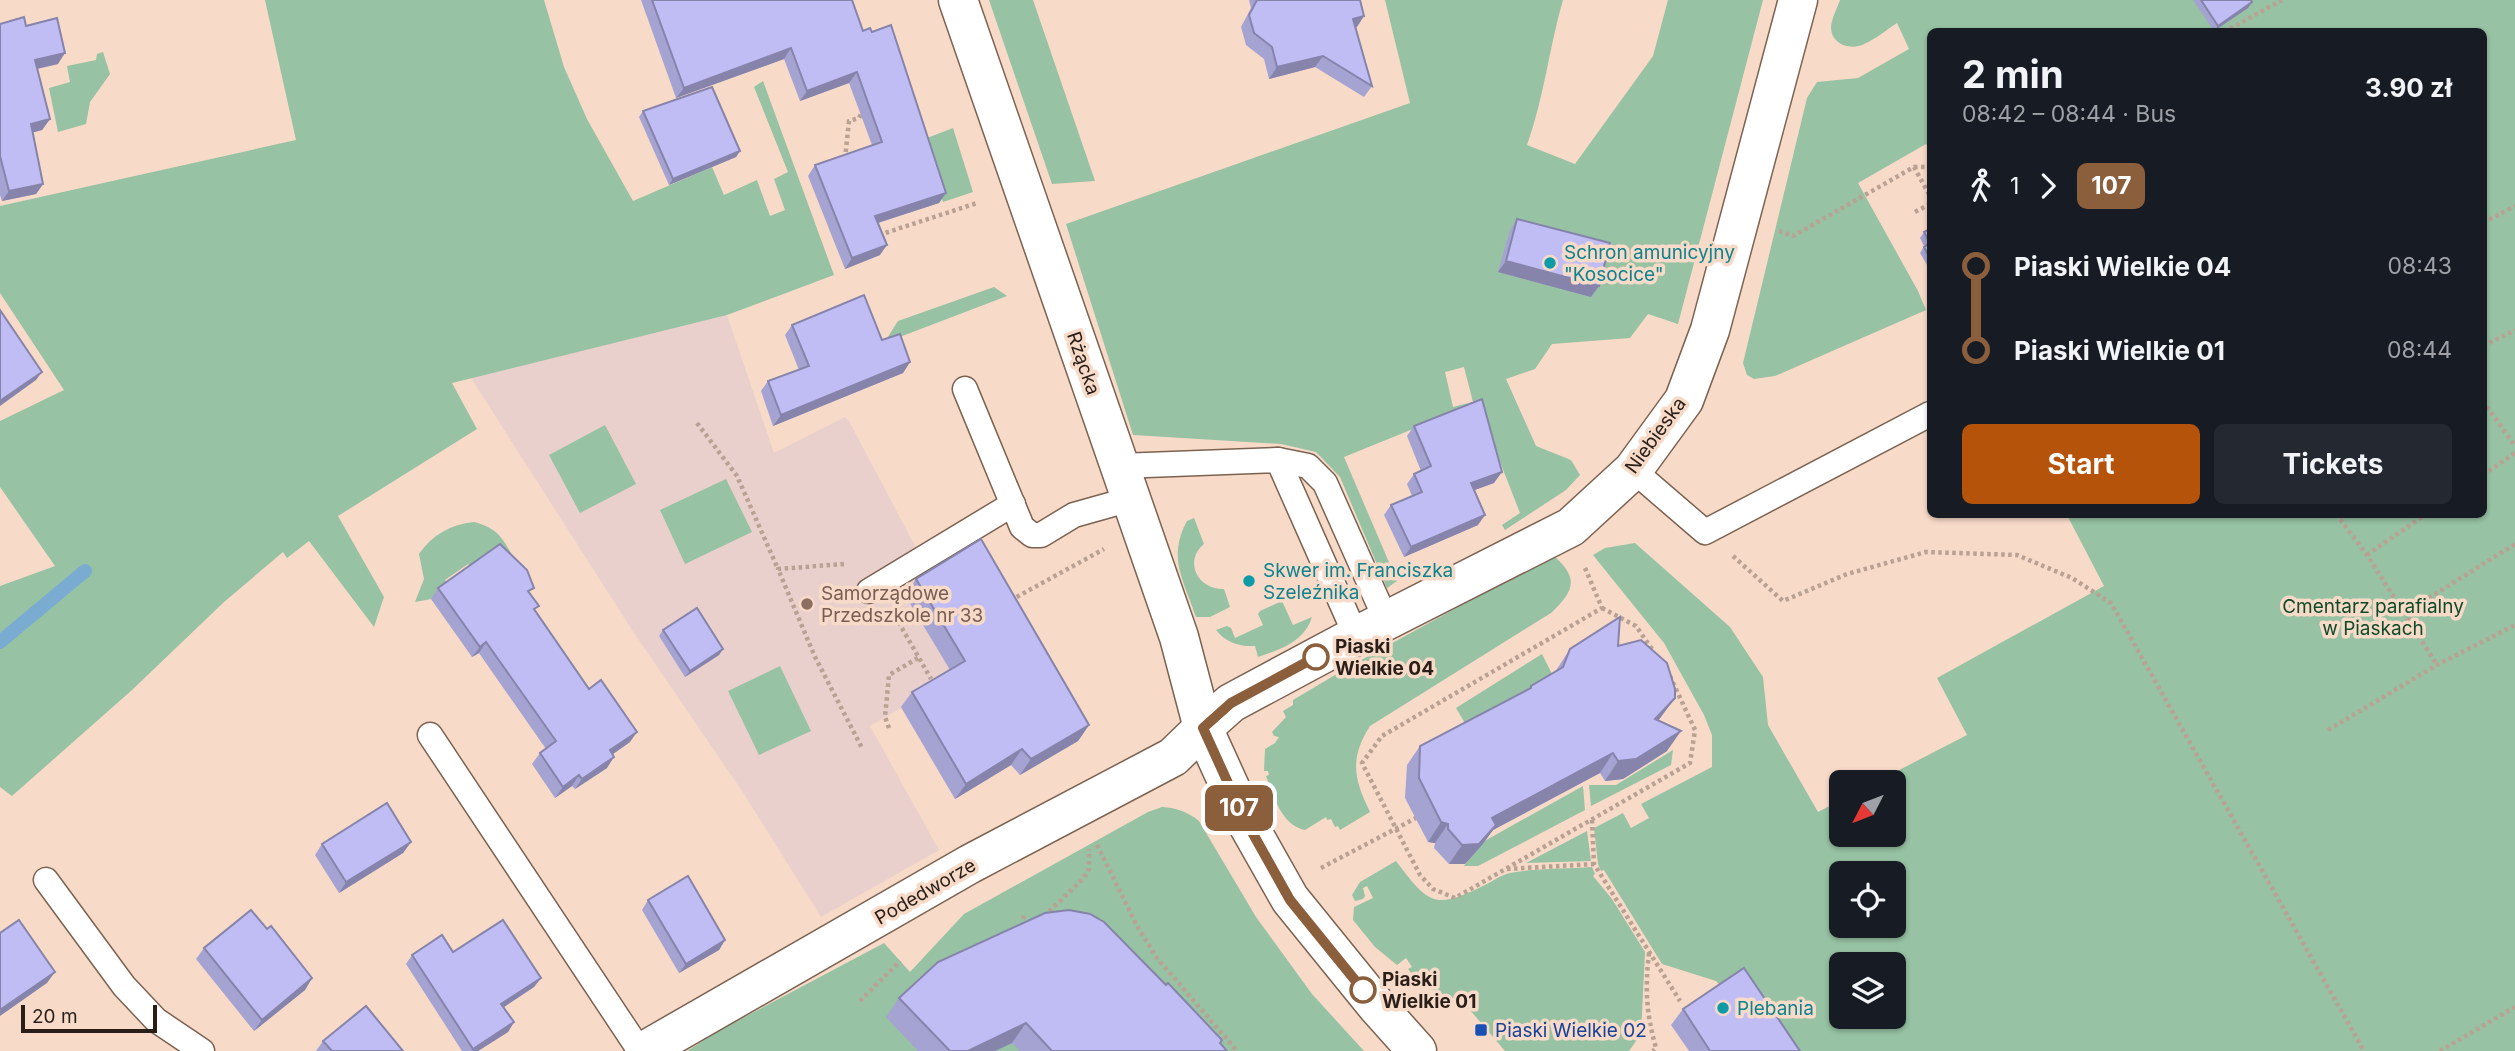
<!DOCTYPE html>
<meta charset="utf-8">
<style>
body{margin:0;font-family:Inter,sans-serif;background:#242831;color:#f1f3f6;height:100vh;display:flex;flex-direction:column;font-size:26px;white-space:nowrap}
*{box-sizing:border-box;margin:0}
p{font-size:23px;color:#9ea1a6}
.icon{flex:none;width:38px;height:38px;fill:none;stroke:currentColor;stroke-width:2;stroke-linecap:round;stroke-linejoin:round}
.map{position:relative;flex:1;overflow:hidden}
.details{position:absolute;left:1927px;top:28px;width:560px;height:490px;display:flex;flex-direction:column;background:#171b24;border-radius:10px;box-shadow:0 2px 5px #0004}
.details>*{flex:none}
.badge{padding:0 14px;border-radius:10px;font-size:24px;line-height:46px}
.needle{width:46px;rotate:228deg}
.controls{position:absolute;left:1829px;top:770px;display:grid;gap:14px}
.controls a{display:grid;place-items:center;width:77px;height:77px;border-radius:10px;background:#171b24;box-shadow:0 2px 5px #0004;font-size:35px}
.scale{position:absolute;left:21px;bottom:18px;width:136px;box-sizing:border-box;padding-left:7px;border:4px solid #291f18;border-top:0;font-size:19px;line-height:24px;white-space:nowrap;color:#291f18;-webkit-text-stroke:5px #f8dac8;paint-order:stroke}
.map>.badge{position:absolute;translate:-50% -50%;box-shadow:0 0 0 4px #fff}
.legs{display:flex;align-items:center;gap:10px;height:77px;padding:0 35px;font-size:23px}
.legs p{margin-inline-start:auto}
.headline{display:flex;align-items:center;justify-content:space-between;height:119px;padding:0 35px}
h1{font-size:38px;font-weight:700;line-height:52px}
.primary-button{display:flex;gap:14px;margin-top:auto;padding:14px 35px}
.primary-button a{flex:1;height:80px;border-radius:10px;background:#b45309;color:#fff;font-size:28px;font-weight:700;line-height:80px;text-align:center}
.primary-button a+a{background:#242831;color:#f1f3f6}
ul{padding:0 35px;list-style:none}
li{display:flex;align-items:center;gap:24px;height:84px;font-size:26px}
li i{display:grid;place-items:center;width:10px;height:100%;margin:0 9px;background:currentColor}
li i::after{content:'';width:18px;height:18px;margin:-9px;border:5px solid;border-radius:50%;background:#171b24}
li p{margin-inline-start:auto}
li:first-child i{background:linear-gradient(#0000 50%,currentColor 0)}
li:last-child i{background:linear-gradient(currentColor 50%,#0000 0)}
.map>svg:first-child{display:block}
.education{fill:#ead0cc}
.green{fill:#97c2a3;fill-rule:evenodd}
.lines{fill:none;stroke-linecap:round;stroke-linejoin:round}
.stream{stroke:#7aacd2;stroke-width:14}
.lane-casing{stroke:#7b6251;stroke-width:27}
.street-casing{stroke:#7b6251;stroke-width:41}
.secondary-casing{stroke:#7b6251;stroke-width:41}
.path{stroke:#b9a193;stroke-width:4.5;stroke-dasharray:3.5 3.5;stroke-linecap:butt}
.lane{stroke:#fff;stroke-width:24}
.street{stroke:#fff;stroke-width:38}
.secondary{stroke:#fff;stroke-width:38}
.wall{fill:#a5a3d2}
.shaded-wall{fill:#8684ab}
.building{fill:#c0bdf4;stroke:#8684ab;stroke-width:2}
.line-1-casing{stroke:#fff;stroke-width:16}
.line-1{stroke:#8b5e3c;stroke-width:10}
.culture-dot{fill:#0f9aa8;stroke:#f8dac8;stroke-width:2.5}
.education-dot{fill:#8d6e63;stroke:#f8dac8;stroke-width:2.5}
.stop-1-dot{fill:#fff;stroke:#8b5e3c;stroke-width:3.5}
.transit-dot{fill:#1a4fb4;stroke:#f8dac8;stroke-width:2.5}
.labels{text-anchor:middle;stroke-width:7;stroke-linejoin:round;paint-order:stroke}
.culture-label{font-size:19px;fill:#0d838f;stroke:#f8dac8;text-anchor:start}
.street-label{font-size:19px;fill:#291f18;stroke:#f8dac8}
.education-label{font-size:19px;fill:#785e54;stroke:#f8dac8;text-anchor:start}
.park-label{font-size:19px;fill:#0d4b28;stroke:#f8dac8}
.stop-label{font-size:19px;font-weight:bold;fill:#291f18;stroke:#f8dac8;text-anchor:start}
.transit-label{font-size:19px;fill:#164399;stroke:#f8dac8;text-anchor:start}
</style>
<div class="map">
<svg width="2515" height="1051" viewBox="0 0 2515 1051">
<rect width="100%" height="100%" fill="#f8dac8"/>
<path class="education" d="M727,315L774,453L845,417L849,421L932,578L970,555L1078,741L1020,775L1006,753L982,766L989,779L955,799L901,708L870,726L939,850L821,917L744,794L632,630L471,378Z"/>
<g class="green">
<path d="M265,0H544L564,67L587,119L633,201L712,167L724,195L757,180L770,216L785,210L774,179L788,172L754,87L763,81L834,275L727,315L452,383L477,429L338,516L384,597L374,627L309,541L287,558L283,552L224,602L132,690L12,796L0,787V586L55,566L0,487V421L64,390L0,293V206L296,140Z"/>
<path d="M989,0H1033L1095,181L1052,184Z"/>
<path d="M1385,0H1563C1549,48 1544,98 1527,145L1575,164L1653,56L1668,0H1763L1678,324L1648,314L1630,338L1552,344L1535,369L1506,379L1536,446L1571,460L1580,475L1566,490L1505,530L1502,525L1520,513L1477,403L1344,457L1397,581L1387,588L1340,477L1316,452L1281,444L1133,435L1066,224L1410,103ZM1464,367L1473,402L1453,407L1445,372Z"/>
<path d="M1840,0H2515V1051H1778L1716,981L1662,964L1604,870L1601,871L1598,864L1594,828L1623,813L1631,828L1649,818L1641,804L1712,767V735L1704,715L1664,643L1593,555L1605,548L1635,543L1730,627L1763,677L1768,725L1818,812L1841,800V835H1894V782H1876L1967,735L1937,678L2104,586L2067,515L2483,514V32H1930V150L1926,144L1858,183L1918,291L1926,310L1775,376L1754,379L1747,375L1743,363L1807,98L1817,82L1858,78L1909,49L1897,23C1886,30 1876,39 1864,44C1850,51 1831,44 1831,27C1832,18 1837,8 1840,0ZM1841,873H1894V926H1841ZM1841,964H1894V1017H1841Z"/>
<path d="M103,52L110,74L90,102L86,124L58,132L49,88L70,82L67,66L96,60L97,54Z"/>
<path d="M953,128L973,192L943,202L922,140Z"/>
<path d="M994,287L1007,296L884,343L898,321Z"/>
<path d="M605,425L636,484L580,513L549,455Z"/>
<path d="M726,479L752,532L685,564L660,510Z"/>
<path d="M1194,518L1204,544C1183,561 1198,590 1224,589L1230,607L1210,617H1196C1184,581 1167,557 1187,521Z"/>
<path d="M474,522C500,529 503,539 516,562L472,570L468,564L445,580L449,586L431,599L415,602L424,579L419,554C432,535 451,524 474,522Z"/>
<path d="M1553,555C1579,578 1575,590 1551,613L1370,726C1349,759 1354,779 1370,812L1340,830L1338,826L1335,827L1331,819L1327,820L1326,817L1305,830C1281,825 1274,796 1266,776L1269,775L1268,771H1264L1265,749L1275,743L1279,737L1274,736L1272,732L1286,717L1283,711L1293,705V700L1345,669Z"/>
<path d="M1282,601L1293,625L1312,617C1304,642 1281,649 1258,657L1255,646C1240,647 1225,642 1216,630L1227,626L1231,628L1235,638L1263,625L1258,614L1260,611Z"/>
<path d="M1542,654L1556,682L1469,730L1456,708Z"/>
<path d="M780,666L811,731L759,755L728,691Z"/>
<path d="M1673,750L1671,765L1591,806L1589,785H1616Z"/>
<path d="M1583,786L1585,810L1478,866H1464L1481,843Z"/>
<path d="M1162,807C1177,808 1188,812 1199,821L1256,917L1312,994L1364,1051H687L722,1029L884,943L910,972L964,914L1148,812Z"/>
<path d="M1587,831L1591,861L1526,863Z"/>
<path d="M1396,861C1429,905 1435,910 1485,885C1493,881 1501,875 1510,873C1536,868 1565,869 1592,867L1595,874L1593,876L1612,899L1645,952L1641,1034L1629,1051H1505L1464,1003L1421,985L1408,969L1412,967L1406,958L1397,965L1375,947L1353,920L1354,907L1373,898L1367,886L1363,888L1365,896L1363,899L1355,901L1352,895L1360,882Z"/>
</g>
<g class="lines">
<path class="stream" d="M0,642L85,571"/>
<g class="lane-casing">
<g id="lane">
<path d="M965,389L1022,527L1032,535H1041L1074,515L1131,499"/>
<path d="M1278,460L1308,466L1325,483L1386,620"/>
<path d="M1120,466L1278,460L1356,636"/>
<path d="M1633,470L1705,532L1930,414"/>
<path d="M869,591L1013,504"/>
<path d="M430,735L640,1051"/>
<path d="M46,880L124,986L156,1020L202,1051"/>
</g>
</g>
<g class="street-casing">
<path id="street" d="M644,1051L970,864L1173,757L1203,728"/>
</g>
<g class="secondary-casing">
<g id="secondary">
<path d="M958,0L1179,637L1203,728L1243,816L1290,899L1376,1005L1417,1051"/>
<path d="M1203,728L1231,703L1356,636L1571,527L1633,470L1684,400L1710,330L1798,0"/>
</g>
</g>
<g class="path">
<path d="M2224,32L2282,0"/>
<path d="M845,159L849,121L859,118L863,110"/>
<path d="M1914,167H1930"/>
<path d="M1915,212L1930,204"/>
<path d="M2483,223L2515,206"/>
<path d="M1779,231L1793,236L1914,167L1930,196"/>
<path d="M879,235L977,203"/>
<path d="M2483,346L2515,330"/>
<path d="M2483,401L2515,446"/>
<path d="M697,423L737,476L778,569"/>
<path d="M2483,475L2515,453"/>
<path d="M2336,514L2367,555L2437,665"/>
<path d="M2367,555L2426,514"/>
<path d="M1733,556L1783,601L1847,574L1926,552L2017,555L2072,578L2111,603L2364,1051"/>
<path d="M844,564L778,569L815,657L862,748"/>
<path d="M1585,568L1602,608L1382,736L1362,763L1420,875L1433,889L1455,898L1690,763L1695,730L1669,674"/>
<path d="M1015,601L1013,599L1104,549"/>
<path d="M1602,608L1636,626L1654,652"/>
<path d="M2405,613L2515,544"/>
<path d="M895,616L931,679"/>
<path d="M889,728L885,717L889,675L918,658"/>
<path d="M2328,730L2437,665L2515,625"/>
<path d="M1592,820L1594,864L1680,1001"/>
<path d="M1097,845L1137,926L1157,958L1237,1051"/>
<path d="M1321,868L1416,818"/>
<path d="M1507,869L1594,864"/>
<path d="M1044,916L1083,879L1089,869V849"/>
<path d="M1023,926L1024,913"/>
<path d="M1649,953C1645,988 1646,1013 1656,1048L1653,1051"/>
<path d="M860,1001L900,961"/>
<path d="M2440,1051L2515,1007"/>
</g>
<use href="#lane" class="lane"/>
<use href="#street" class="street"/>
<use href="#secondary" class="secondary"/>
</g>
<g class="wall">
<path d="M641,0H852L863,31L946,193L939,203L878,223L880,255L845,269L808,176L815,165L872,145L849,83L800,101L784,59L676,98Z"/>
<path d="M1249,0H1360L1364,16L1356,27L1372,86L1364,97L1315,67L1269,79L1264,59L1246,45L1241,27L1251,8Z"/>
<path d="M2193,0H2251L2248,8L2214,31Z"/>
<path d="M0,24L26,26L58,64L37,69L50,119L42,130L33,132L43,184L36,194L2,201L0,195Z"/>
<path d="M643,111L740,151L736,157L669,185L639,117Z"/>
<path d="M1517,219L1591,297L1498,272L1510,230Z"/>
<path d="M1930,229V270L1920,253L1924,246L1920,238L1924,232Z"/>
<path d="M792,325L882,340L910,362L903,373L773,426L761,391L768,381L799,370L785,335Z"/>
<path d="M1414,426L1494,483L1474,490L1478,525L1404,557L1384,515L1391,505L1412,496L1407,484L1414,474L1421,471L1407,436Z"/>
<path d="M916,579L1089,725L1078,741L1020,775L1011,765L955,799L901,707L912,692L950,670L905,595Z"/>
<path d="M438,588L530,593L535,610L589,689L630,742L613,754L607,768L575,789L572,786L555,798L532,764L540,753L546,749L479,653L472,657L431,599Z"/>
<path d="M663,630L719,655L685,677L659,636Z"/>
<path d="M1618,646L1661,717L1658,721L1667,751L1623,779L1605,781L1600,773L1493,830L1482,845L1465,864H1449L1434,848L1435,843L1428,842L1405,798L1407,765L1420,746L1528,690L1531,686L1555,672L1570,649Z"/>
<path d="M411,842L403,853L339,893L315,855L322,844Z"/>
<path d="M648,900L725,940L719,950L679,973L642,910Z"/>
<path d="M267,929L312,978L305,990L254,1031L196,959L204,948Z"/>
<path d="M453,952L541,978L534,987L504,1007L514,1022L508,1032L478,1051H462L406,964L412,955Z"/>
<path d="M899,998L1220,1043L1227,1051H1020L1012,1043L995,1051H918L886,1017Z"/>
<path d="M1683,1009L1800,1051H1689L1671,1025Z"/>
<path d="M323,1041L403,1051H316Z"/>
</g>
<g class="shaded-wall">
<path d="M2252,2L2248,8L2214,31L2218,26Z"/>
<path d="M1364,16L1357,27L1345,30L1353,19Z"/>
<path d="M791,48L784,59L676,98L684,88Z"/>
<path d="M65,53L58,64L27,71L35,60Z"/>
<path d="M1323,56L1315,67L1269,79L1277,67Z"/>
<path d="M857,72L849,83L800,101L807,91Z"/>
<path d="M50,119L42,130L24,135L31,124Z"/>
<path d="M740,151L736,157L669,185L673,179Z"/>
<path d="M43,184L36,194L2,201L9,191Z"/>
<path d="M946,193L939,203L868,226L875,216Z"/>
<path d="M887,245L880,255L845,269L852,258Z"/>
<path d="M1506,261L1599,286L1591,297L1498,272Z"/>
<path d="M910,362L903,373L773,426L781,415Z"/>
<path d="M42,372L36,380L0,406V401Z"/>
<path d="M1502,472L1494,483L1464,494L1471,483Z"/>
<path d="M1485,515L1478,525L1404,557L1411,547Z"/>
<path d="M486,642L479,653L472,657L480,647Z"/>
<path d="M723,649L719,655L685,677L690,671Z"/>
<path d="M1675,698L1661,717L1641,739L1655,719Z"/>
<path d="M1089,725L1078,741L1020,775L1031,759Z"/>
<path d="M1681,731L1667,751L1623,779L1605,781L1618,761Z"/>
<path d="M637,732L630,742L603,761L610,750Z"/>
<path d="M1022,749L1011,765L955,799L966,784Z"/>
<path d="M1613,753L1600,773L1493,830L1482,845L1465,864H1449L1462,845L1492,818Z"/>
<path d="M614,757L607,768L575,789L582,779Z"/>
<path d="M579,775L572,786L555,798L563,787Z"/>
<path d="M1441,822L1448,824L1435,843L1428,842Z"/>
<path d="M411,842L403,853L339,893L346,882Z"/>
<path d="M725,940L719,950L679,973L686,964Z"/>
<path d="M55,972L47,983L0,1016V1010Z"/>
<path d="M312,978L305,990L254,1031L262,1020Z"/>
<path d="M541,978L534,987L495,1013L501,1004Z"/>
<path d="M514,1022L508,1032L478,1051H472Z"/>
<path d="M1026,1023L1012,1043L995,1051H968Z"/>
</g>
<g class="building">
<path d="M652,0H852L863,31L870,28L872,32L891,25L946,193L875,216L887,245L852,258L815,165L882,142L857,72L807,91L791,48L684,88Z"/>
<path d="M1257,0H1360L1364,16L1353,19L1372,86L1323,56L1277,67L1272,47L1254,33L1249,15Z"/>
<path d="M2201,0H2251L2252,2L2218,26Z"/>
<path d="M24,17L26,26L57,18L65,53L35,60L50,119L31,124L43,184L9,191L0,156V24Z"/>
<path d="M712,87L740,151L673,179L643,111Z"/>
<path d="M1517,219L1610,243L1599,286L1506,261Z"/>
<path d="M1930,229V258L1924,247L1930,243L1924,232Z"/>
<path d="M864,295L882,340L900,334L910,362L781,415L768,381L809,366L792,325Z"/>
<path d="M0,310L42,372L0,401Z"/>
<path d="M1482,399L1502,472L1471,483L1485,515L1411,547L1391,505L1422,492L1414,474L1431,466L1414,426Z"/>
<path d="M981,539L1089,725L1031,759L1022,749L966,784L912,692L965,661L916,579Z"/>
<path d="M500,544L527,570L534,588L528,591L539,606L534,609L589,689L601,680L637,732L610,750L614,757L582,779L579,775L563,787L540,753L556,741L486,642L480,647L438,588Z"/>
<path d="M697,608L723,649L690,671L663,630Z"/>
<path d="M1620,617L1618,646L1641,640L1667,663L1675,689V698L1655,719L1681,731L1636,759L1618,761L1613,753L1492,818L1496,825L1479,844L1462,845L1448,829V824L1441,822L1419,778L1420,746L1531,688V686L1563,667L1570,649Z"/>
<path d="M387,803L411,842L346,882L322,844Z"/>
<path d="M688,876L725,940L686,964L648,900Z"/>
<path d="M251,910L267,929L271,926L312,978L262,1020L204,948Z"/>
<path d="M1069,910L1090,914L1104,922L1166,985L1168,983L1222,1040L1220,1043L1227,1051H1052L1026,1023L968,1051H950L899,998L938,962L1045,913Z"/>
<path d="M19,920L55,972L0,1010V933Z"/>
<path d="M503,920L541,978L501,1004L514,1022L473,1049L412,955L442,935L453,952Z"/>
<path d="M1744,968L1800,1051H1710L1683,1009Z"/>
<path d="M366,1006L403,1051H332L323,1041Z"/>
</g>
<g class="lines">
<g class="line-1-casing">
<path id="line-1" d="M1316,657L1231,703L1203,728L1243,816L1290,900L1363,990"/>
</g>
<use href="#line-1" class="line-1"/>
</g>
<g class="culture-dot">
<circle cx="1550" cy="263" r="7"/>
<circle cx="1249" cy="581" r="7"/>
<circle cx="1723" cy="1008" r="7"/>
</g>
<circle class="education-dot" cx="807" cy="604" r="7"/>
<g class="stop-1-dot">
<circle cx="1316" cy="657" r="12"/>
<circle cx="1363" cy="990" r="12"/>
</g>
<rect class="transit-dot" x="1474" y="1023" width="14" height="14" rx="3.5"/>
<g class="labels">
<g class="culture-label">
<text x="1564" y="259">Schron amunicyjny<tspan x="1564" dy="22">"Kosocice"</tspan></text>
<text x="1263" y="577">Skwer im. Franciszka<tspan x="1263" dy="22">Szeleźnika</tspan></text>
<text x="1737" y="1015">Plebania</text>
</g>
<g class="street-label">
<text transform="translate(1084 363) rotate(71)" y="7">Rżącka</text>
<text transform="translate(1655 435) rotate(-54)" y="7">Niebieska</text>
<text transform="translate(925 891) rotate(-30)" y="7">Podedworze</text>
</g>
<g class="education-label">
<text x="821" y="600">Samorządowe<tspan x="821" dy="22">Przedszkole nr 33</tspan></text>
</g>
<g class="park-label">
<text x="2373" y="613">Cmentarz parafialny<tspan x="2373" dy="22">w Piaskach</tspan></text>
</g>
<g class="stop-label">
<text x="1335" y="653">Piaski<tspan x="1335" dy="22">Wielkie 04</tspan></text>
<text x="1382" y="986">Piaski<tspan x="1382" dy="22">Wielkie 01</tspan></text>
</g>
<g class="transit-label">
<text x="1495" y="1037">Piaski Wielkie 02</text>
</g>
</g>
</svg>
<div class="controls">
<a><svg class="needle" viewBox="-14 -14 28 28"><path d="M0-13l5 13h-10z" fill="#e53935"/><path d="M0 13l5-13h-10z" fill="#9ea1a6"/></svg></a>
<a><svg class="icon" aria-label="locate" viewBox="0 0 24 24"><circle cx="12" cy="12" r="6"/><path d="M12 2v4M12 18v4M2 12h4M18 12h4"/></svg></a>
<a><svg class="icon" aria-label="layers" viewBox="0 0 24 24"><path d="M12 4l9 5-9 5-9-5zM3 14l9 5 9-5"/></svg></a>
</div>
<div class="scale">20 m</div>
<b class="badge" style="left:1239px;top:808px;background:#8b5e3c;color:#fff">107</b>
<section class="details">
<div class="headline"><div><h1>2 min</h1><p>08:42 – 08:44 · Bus</p></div><b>3.90 zł</b></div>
<div class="legs"><svg class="icon" aria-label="walk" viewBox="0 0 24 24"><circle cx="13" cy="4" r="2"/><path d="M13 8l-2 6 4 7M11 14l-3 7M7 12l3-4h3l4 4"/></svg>1<svg class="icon" aria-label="forward" viewBox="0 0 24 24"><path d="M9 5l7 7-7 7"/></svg><b class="badge" style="background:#8b5e3c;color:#fff">107</b></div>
<ul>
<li><i style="color:#8b5e3c"></i><b>Piaski Wielkie 04</b><p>08:43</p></li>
<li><i style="color:#8b5e3c"></i><b>Piaski Wielkie 01</b><p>08:44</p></li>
</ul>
<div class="primary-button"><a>Start</a><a>Tickets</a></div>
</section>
</div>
